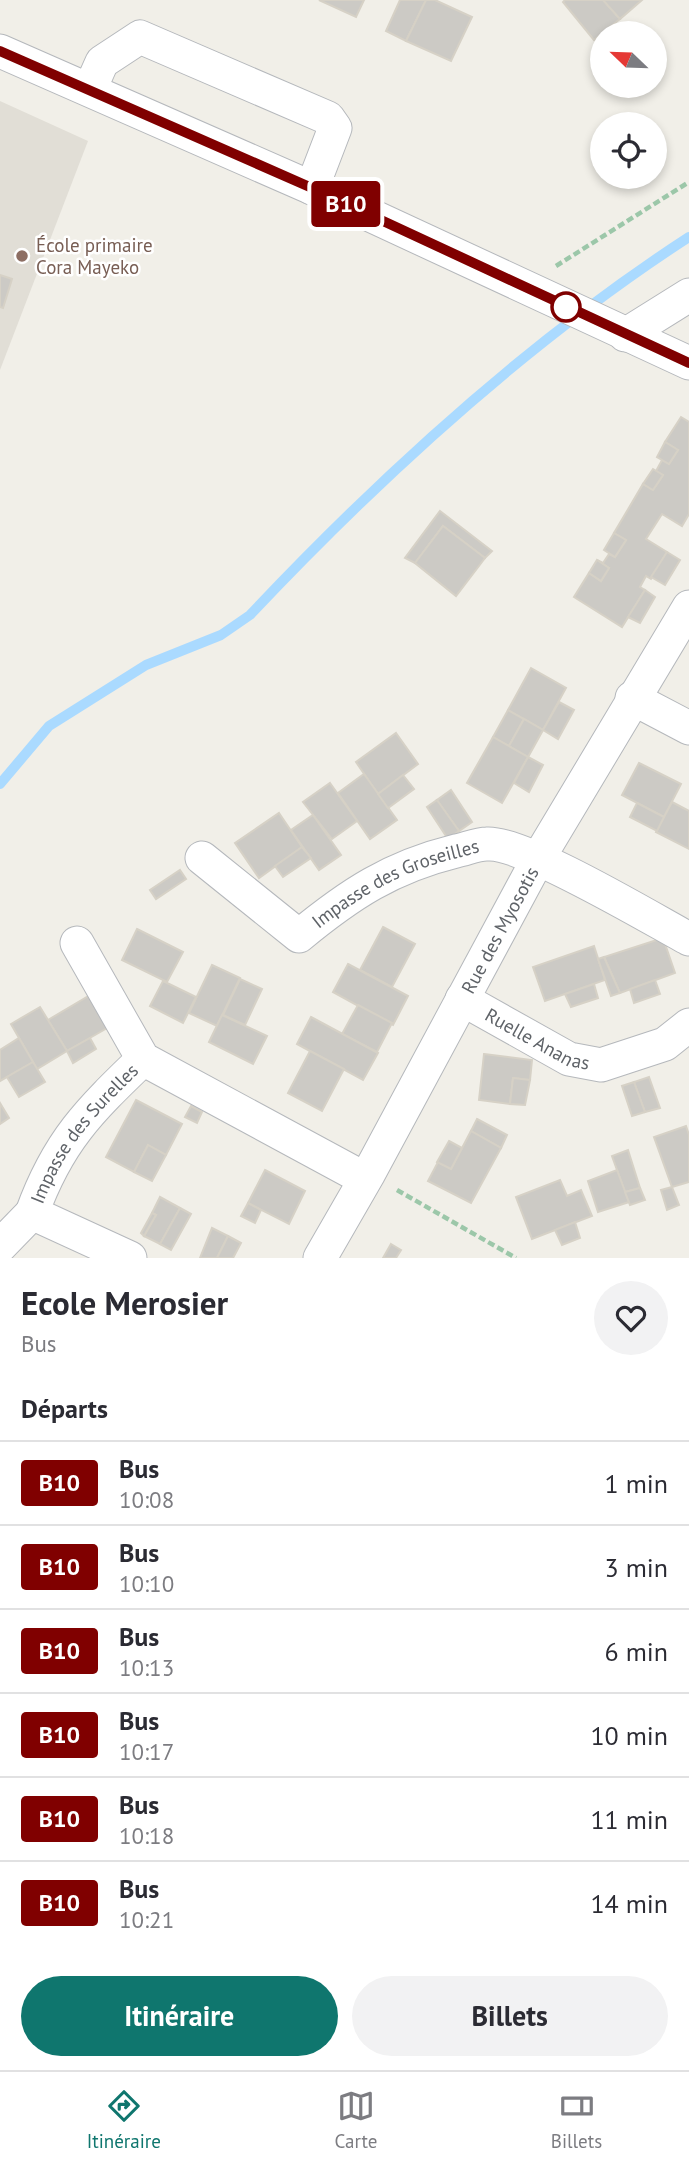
<!DOCTYPE html>
<html lang="fr">
<meta charset="utf-8">
<style>
body{margin:0;font-family:"PT Sans",sans-serif;background:#f2f2f3;color:#2b2b33;height:100vh;display:flex;flex-direction:column;font-size:26px;white-space:nowrap}
*{box-sizing:border-box;margin:0}
p{font-size:23px;color:#7c7c81}
.icon{flex:none;width:38px;height:38px;fill:none;stroke:currentColor;stroke-width:2;stroke-linecap:round;stroke-linejoin:round}
.map{position:relative;height:1258px;overflow:hidden}
.panel{display:flex;flex-direction:column;background:#fff;flex:1}
.panel>*{flex:none}
.badge{padding:0 14px;border-radius:5px;font-size:24px;line-height:46px}
.needle{width:46px;rotate:293deg}
.controls{position:absolute;left:590px;top:21px;display:grid;gap:14px}
.controls a{display:grid;place-items:center;width:77px;height:77px;border-radius:50%;background:#fff;box-shadow:0 4px 10px #0003;font-size:35px}
.map>.badge{position:absolute;translate:-50% -50%;box-shadow:0 0 0 4px #fff}
h2{padding:0 21px;font-size:26px;line-height:63px}
.round{display:grid;place-items:center;flex:none;width:74px;height:74px;border-radius:37px;background:#f2f2f3}
.head{display:flex;align-items:center;justify-content:space-between;height:119px;padding:0 21px}
h1{font-size:33px;font-weight:800;line-height:52px}
.primary-button{display:flex;gap:14px;margin-top:auto;padding:14px 21px}
.primary-button a{flex:1;height:80px;border-radius:42px;background:#0f766e;color:#fff;font-size:28px;font-weight:800;line-height:80px;text-align:center}
.primary-button a+a{background:#f2f2f3;color:#2b2b33}
ul{padding:0;list-style:none}
li{display:flex;align-items:center;gap:21px;height:84px;padding:0 21px;border-top:2px solid #e1e1e2}
li div{flex:1}
li b{display:block;font-size:26px}
li em{font-style:normal}
li .badge{min-width:77px;font-weight:700;text-align:center}
.menu{display:flex;justify-content:space-around;align-items:center;height:98px;border-top:2px solid #e1e1e2;background:#fff;font-size:19px;color:#7c7c81}
.menu a{display:grid;justify-items:center;gap:4px}
.menu .on{color:#0f766e}
.map>svg:first-child{display:block}
.education{fill:#e1ded6}
.lines{fill:none;stroke-linecap:round;stroke-linejoin:round}
.stream{stroke:#aadaff;stroke-width:10}
.building{fill:#cccac5;stroke:#d6d1c6;stroke-width:2}
.minor-casing{stroke:#b5b8bc;stroke-width:35}
.path{stroke:#9cc7a9;stroke-width:4.5;stroke-dasharray:7 3.5;stroke-linecap:butt}
.minor{stroke:#fff;stroke-width:33}
.line-casing{stroke:#fff;stroke-width:16}
.line{stroke:#800000;stroke-width:10}
.education-dot{fill:#8d6e63;stroke:#fff;stroke-width:2.5}
.stop-dot{fill:#fff;stroke:#800000;stroke-width:3.5}
.labels{text-anchor:middle;stroke-width:5;stroke-linejoin:round;paint-order:stroke}
.education-label{font-size:19px;fill:#785e54;stroke:#fff;text-anchor:start}
.street-label{font-size:19px;fill:#5f6368;stroke:#fff}
</style>
<div class="map">
<svg width="689" height="1258" viewBox="0 0 689 1258">
<rect width="100%" height="100%" fill="#f1efe8"/>
<path class="education" d="M0,101L88,141L0,370Z"/>
<g class="lines">
<path class="stream" d="M0,784L49,726L146,665L221,635L250,615C382,475 527,342 689,237"/>
</g>
<g class="building">
<path d="M319,0H364L356,17Z"/>
<path d="M400,0H426L406,41L386,31Z"/>
<path d="M426,0H435L472,17L451,61L406,41Z"/>
<path d="M565,0H603L620,19L594,40L563,2Z"/>
<path d="M603,0H642L620,19Z"/>
<path d="M0,275L12,279L3,308L0,307Z"/>
<path d="M681,417L689,422V514L682,526L662,514L646,539L667,552L651,579L646,576L640,587L645,590L622,627L574,597L589,573L601,581L609,568L597,560L603,563L609,554L615,557L626,540L614,533L643,484L653,490L663,475L656,471L662,460L669,464L678,450L665,442Z"/>
<path d="M665,442L678,450L669,464L657,457Z"/>
<path d="M653,469L663,475L653,490L643,484Z"/>
<path d="M440,511L492,551L485,558L443,526L415,563L405,558Z"/>
<path d="M443,526L485,558L456,596L415,563Z"/>
<path d="M614,533L626,540L615,557L604,550Z"/>
<path d="M667,552L680,560L665,585L651,577Z"/>
<path d="M597,560L609,568L601,581L589,573Z"/>
<path d="M645,590L655,597L640,623L628,617Z"/>
<path d="M531,668L566,688L543,730L508,710Z"/>
<path d="M559,702L574,710L558,739L543,730Z"/>
<path d="M508,710L543,730L524,719L509,746L493,737Z"/>
<path d="M524,719L543,730L528,757L509,746Z"/>
<path d="M396,733L418,764L378,794L356,762Z"/>
<path d="M493,737L528,757L502,803L467,783Z"/>
<path d="M528,757L543,765L529,792L514,783Z"/>
<path d="M639,763L681,784L664,817L622,795Z"/>
<path d="M364,774L397,820L370,839L338,793Z"/>
<path d="M403,775L414,789L388,808L378,794Z"/>
<path d="M330,783L357,821L332,839L303,802Z"/>
<path d="M451,790L472,822L459,831L437,800Z"/>
<path d="M437,800L459,831L448,839L427,807Z"/>
<path d="M672,802L689,811V849L656,832Z"/>
<path d="M637,803L664,817L657,831L630,817Z"/>
<path d="M279,813L302,847L259,878L235,843Z"/>
<path d="M313,815L341,855L319,870L291,830Z"/>
<path d="M302,847L311,858L283,877L275,866Z"/>
<path d="M180,870L186,879L156,899L150,890Z"/>
<path d="M383,927L415,944L392,987L360,970Z"/>
<path d="M137,929L183,952L167,982L122,960Z"/>
<path d="M663,938L675,973L620,993L604,957Z"/>
<path d="M594,946L605,980L545,1001L533,967Z"/>
<path d="M604,957L620,993L611,996L598,959Z"/>
<path d="M348,964L408,996L393,1025L333,992Z"/>
<path d="M212,965L240,978L217,1026L189,1013Z"/>
<path d="M240,979L262,989L245,1025L223,1015Z"/>
<path d="M655,980L660,994L634,1003L630,989Z"/>
<path d="M163,981L196,997L183,1023L150,1006Z"/>
<path d="M594,984L598,998L571,1007L565,994Z"/>
<path d="M90,995L109,1027L67,1051L48,1020Z"/>
<path d="M358,1005L392,1023L377,1052L342,1034Z"/>
<path d="M40,1007L67,1051L37,1069L11,1024Z"/>
<path d="M222,1015L267,1036L253,1064L209,1042Z"/>
<path d="M311,1017L378,1053L363,1080L297,1044Z"/>
<path d="M19,1038L33,1062L0,1081V1050Z"/>
<path d="M90,1038L96,1049L73,1063L67,1051Z"/>
<path d="M310,1051L344,1069L322,1111L288,1093Z"/>
<path d="M484,1054L532,1060L530,1080L513,1078L510,1104L479,1100Z"/>
<path d="M33,1062L45,1082L19,1097L7,1077Z"/>
<path d="M649,1077L660,1108L645,1112L634,1082Z"/>
<path d="M513,1078L530,1080L525,1105L510,1104Z"/>
<path d="M634,1082L645,1112L632,1116L622,1086Z"/>
<path d="M136,1100L182,1124L166,1155L148,1145L134,1172L106,1157Z"/>
<path d="M0,1103L9,1118L0,1124Z"/>
<path d="M191,1106L202,1112L197,1123L185,1117Z"/>
<path d="M477,1119L507,1135L501,1148L471,1131Z"/>
<path d="M686,1126L689,1135V1182L672,1187L654,1137Z"/>
<path d="M471,1131L501,1148L471,1203L428,1181L438,1162L451,1169Z"/>
<path d="M449,1141L462,1148L451,1169L437,1162Z"/>
<path d="M148,1145L166,1155L152,1181L134,1172Z"/>
<path d="M628,1150L640,1188L625,1192L612,1156Z"/>
<path d="M265,1170L305,1191L289,1224L248,1203Z"/>
<path d="M617,1170L629,1202L598,1212L588,1181Z"/>
<path d="M560,1180L567,1196L581,1190L592,1216L532,1239L516,1197Z"/>
<path d="M672,1187L679,1205L667,1210L661,1190Z"/>
<path d="M640,1188L645,1200L630,1205L625,1192Z"/>
<path d="M160,1197L180,1208L160,1244L144,1236L156,1215L152,1213Z"/>
<path d="M248,1203L261,1210L255,1223L241,1216Z"/>
<path d="M180,1208L191,1214L171,1250L160,1244Z"/>
<path d="M152,1213L156,1215L144,1236L141,1233Z"/>
<path d="M575,1222L580,1238L562,1245L555,1230Z"/>
<path d="M212,1228L228,1236L217,1258H200Z"/>
<path d="M228,1236L241,1243L233,1258H217Z"/>
<path d="M391,1244L401,1250L396,1258H383Z"/>
</g>
<g class="lines">
<g class="minor-casing">
<g id="minor">
<path d="M0,51L312,188L689,363"/>
<path d="M90,89L102,62L140,37L328,118L335,128L312,188"/>
<path d="M625,335L689,295"/>
<path d="M632,698L689,728"/>
<path id="s1" d="M202,858L299,936C350,894 391,867 456,851C466,849 477,844 487,844C522,841 652,919 689,939"/>
<path d="M77,943L143,1059L365,1179"/>
<path id="s2" d="M462,999L569,1059L601,1065L665,1044L689,1025"/>
<path id="s3" d="M32,1213C58,1141 89,1111 143,1059"/>
<path d="M0,1246L32,1213L130,1258"/>
<path id="s4" d="M320,1258L369,1173L538,859L689,607"/>
</g>
</g>
<g class="path">
<path d="M556,266L689,182"/>
<path d="M397,1190L516,1258"/>
</g>
<use href="#minor" class="minor"/>
</g>
<g class="lines">
<g class="line-casing">
<path id="line" d="M0,51L312,188L689,363"/>
</g>
<use href="#line" class="line"/>
</g>
<circle class="education-dot" cx="22" cy="256" r="7"/>
<circle class="stop-dot" cx="566" cy="307" r="14"/>
<g class="labels">
<g class="education-label">
<text x="36" y="252">École primaire<tspan x="36" dy="22">Cora Mayeko</tspan></text>
</g>
<g class="street-label">
<text dy="7" stroke="none"><textPath href="#s1" startOffset="236">Impasse des Groseilles</textPath></text>
<text dy="7" stroke="none"><textPath href="#s4" startOffset="374">Rue des Myosotis</textPath></text>
<text dy="7" stroke="none"><textPath href="#s2" startOffset="86">Ruelle Ananas</textPath></text>
<text dy="7" stroke="none"><textPath href="#s3" startOffset="96">Impasse des Surelles</textPath></text>
</g>
</g>
</svg>
<div class="controls">
<a><svg class="needle" viewBox="-14 -14 28 28"><path d="M0-13l5 13h-10z" fill="#e53935"/><path d="M0 13l5-13h-10z" fill="#7c7c81"/></svg></a>
<a><svg class="icon" aria-label="locate" viewBox="0 0 24 24"><circle cx="12" cy="12" r="6"/><path d="M12 2v4M12 18v4M2 12h4M18 12h4"/></svg></a>
</div>
<b class="badge" style="left:346px;top:204px;background:#800000;color:#fff">B10</b>
</div>
<section class="panel">
<div class="head"><div><h1>Ecole Merosier</h1><p>Bus</p></div><a class="round"><svg class="icon" aria-label="heart" viewBox="0 0 24 24"><path d="M12 20l-8-8c-3-5 5-10 8-4 3-6 11-1 8 4z"/></svg></a></div>
<h2>Départs</h2>
<ul>
<li><span class="badge" style="background:#800000;color:#fff">B10</span><div><b>Bus</b><p>10:08</p></div><em>1 min</em></li>
<li><span class="badge" style="background:#800000;color:#fff">B10</span><div><b>Bus</b><p>10:10</p></div><em>3 min</em></li>
<li><span class="badge" style="background:#800000;color:#fff">B10</span><div><b>Bus</b><p>10:13</p></div><em>6 min</em></li>
<li><span class="badge" style="background:#800000;color:#fff">B10</span><div><b>Bus</b><p>10:17</p></div><em>10 min</em></li>
<li><span class="badge" style="background:#800000;color:#fff">B10</span><div><b>Bus</b><p>10:18</p></div><em>11 min</em></li>
<li><span class="badge" style="background:#800000;color:#fff">B10</span><div><b>Bus</b><p>10:21</p></div><em>14 min</em></li>
</ul>
<div class="primary-button"><a>Itinéraire</a><a>Billets</a></div>
</section>
<nav class="menu">
<a class="on"><svg class="icon" aria-label="directions" viewBox="0 0 24 24"><path d="M12 3l9 9-9 9-9-9zM9 14v-3h6M13 9l2 2-2 2"/></svg>Itinéraire</a>
<a><svg class="icon" aria-label="map" viewBox="0 0 24 24"><path d="M3 6l6-2 6 2 6-2v14l-6 2-6-2-6 2zM9 4v14M15 6v14"/></svg>Carte</a>
<a><svg class="icon" aria-label="tickets" viewBox="0 0 24 24"><path d="M3 7h18v10H3zM15 7v10"/></svg>Billets</a>
</nav>
